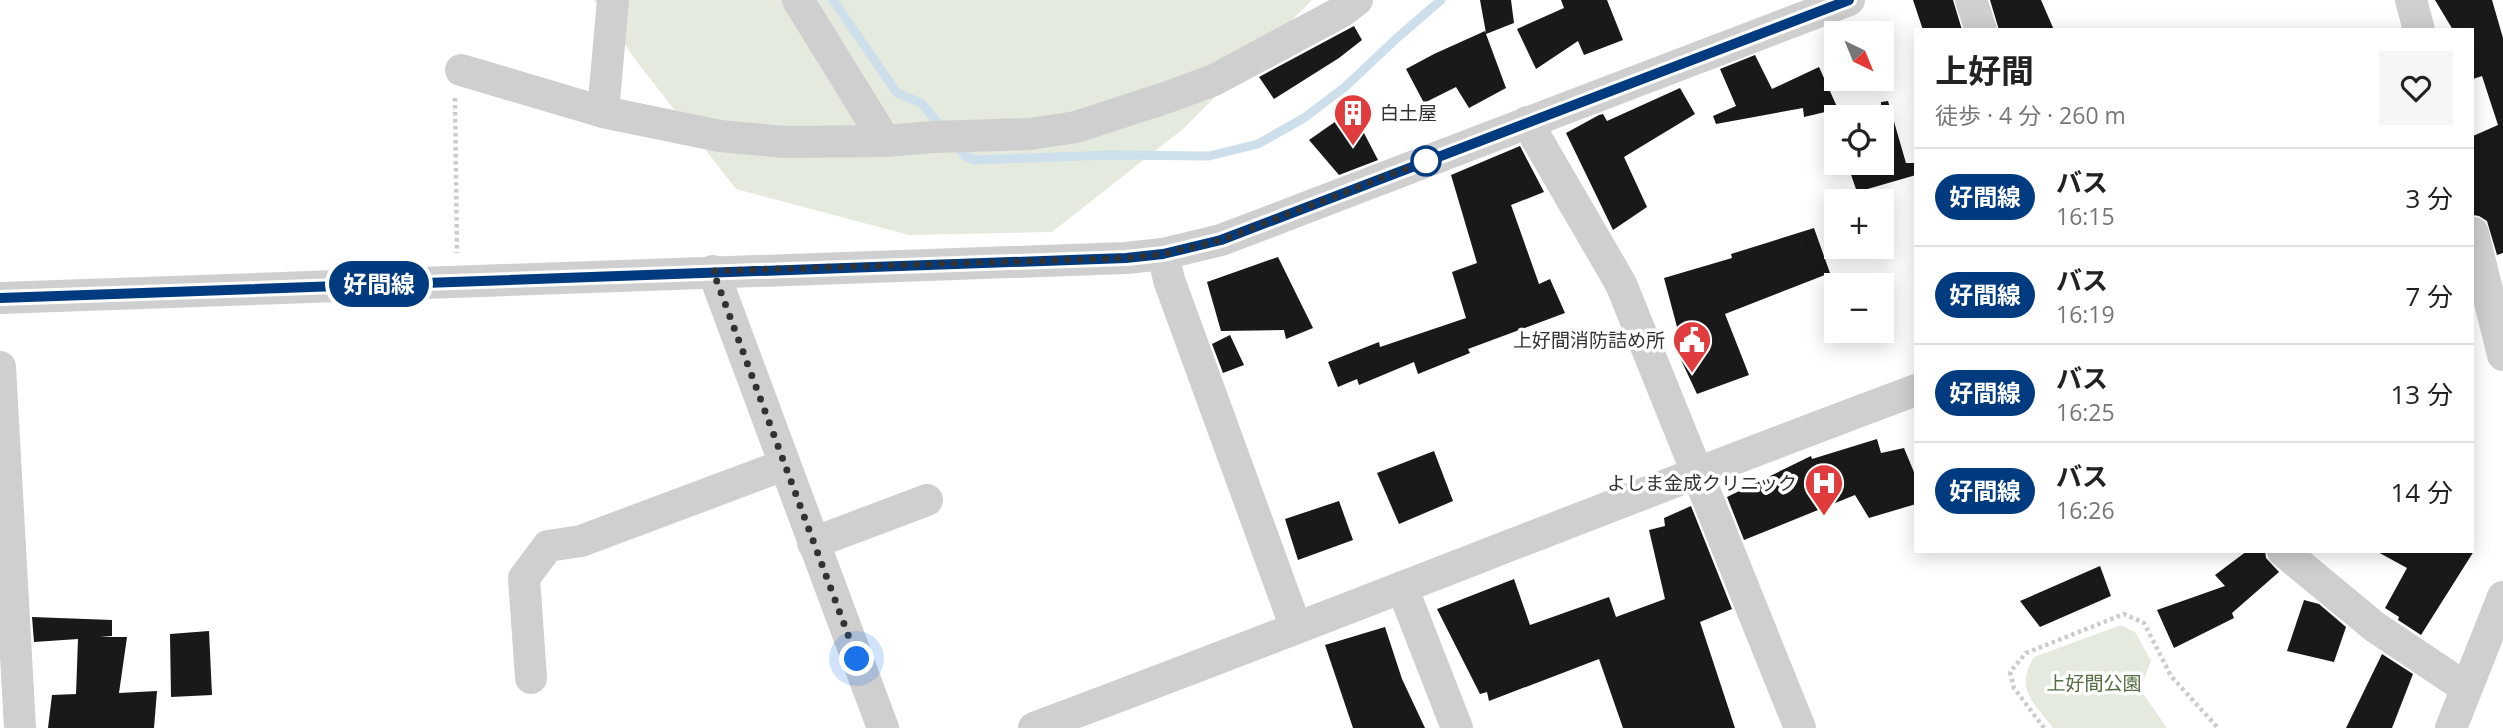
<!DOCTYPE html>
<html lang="ja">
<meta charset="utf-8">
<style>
body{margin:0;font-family:"Open Sans","Noto Sans JP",sans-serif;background:#f6f6f6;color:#222;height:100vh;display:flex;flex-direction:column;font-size:26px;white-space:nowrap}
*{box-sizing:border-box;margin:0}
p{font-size:23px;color:#767676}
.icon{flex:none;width:38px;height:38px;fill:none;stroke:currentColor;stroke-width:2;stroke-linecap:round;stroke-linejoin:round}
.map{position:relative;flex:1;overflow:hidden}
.details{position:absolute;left:1914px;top:28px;width:560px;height:525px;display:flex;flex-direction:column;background:#fff;border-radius:0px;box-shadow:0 4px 18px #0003}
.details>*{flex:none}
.badge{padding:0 14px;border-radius:23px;font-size:24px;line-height:46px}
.needle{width:46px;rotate:137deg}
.tools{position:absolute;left:1824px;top:21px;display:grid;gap:14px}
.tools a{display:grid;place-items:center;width:70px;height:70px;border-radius:0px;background:#fff;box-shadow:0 4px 18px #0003;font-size:35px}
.you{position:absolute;width:35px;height:35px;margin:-18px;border:5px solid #fff;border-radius:50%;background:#1a73e8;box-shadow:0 0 0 10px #1a73e833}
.map>.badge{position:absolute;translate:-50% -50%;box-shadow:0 0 0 4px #fff}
.round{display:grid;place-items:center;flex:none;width:74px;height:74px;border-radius:0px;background:#f6f6f6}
.overview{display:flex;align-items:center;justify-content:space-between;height:119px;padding:0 21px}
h1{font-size:33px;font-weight:700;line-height:52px}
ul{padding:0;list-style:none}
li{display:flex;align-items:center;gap:21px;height:98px;padding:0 21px;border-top:2px solid #e0e0e0}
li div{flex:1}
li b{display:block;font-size:26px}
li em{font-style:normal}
li .badge{min-width:77px;font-weight:700;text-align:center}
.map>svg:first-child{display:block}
.green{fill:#e4ebde}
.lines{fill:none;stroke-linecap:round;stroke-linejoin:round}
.stream{stroke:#cedfec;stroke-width:9}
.building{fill:#191919}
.path{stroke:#ccc;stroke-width:4.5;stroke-dasharray:3.5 3.5;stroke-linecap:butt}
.minor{stroke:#cfcfcf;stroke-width:32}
.line-casing{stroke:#fff;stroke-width:16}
.line{stroke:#003b80;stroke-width:10}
.walk{stroke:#323232;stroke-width:7;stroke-dasharray:0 12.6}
.stop-dot{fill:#fff;stroke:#003b80;stroke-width:3.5}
.labels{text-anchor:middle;stroke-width:7;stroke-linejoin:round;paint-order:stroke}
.poi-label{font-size:19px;fill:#323232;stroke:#fff;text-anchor:end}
.park-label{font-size:19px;fill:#526d3f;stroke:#fff}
</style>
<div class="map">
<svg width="2503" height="728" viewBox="0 0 2503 728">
<rect width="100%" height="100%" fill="#fff"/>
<g class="green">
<path d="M594,0H1312L1183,129L1052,232L909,235L736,189L634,58Z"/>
<path d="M2121,625L2136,633L2151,661L2140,689L2167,728H2053C2034,702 2014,689 2034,657Z"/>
</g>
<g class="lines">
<g class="stream">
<path d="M833,0L897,93L921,103L942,128"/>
<path d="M956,144L965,156L975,160L1109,155L1209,156L1258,144L1304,118L1345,87L1398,37L1441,0"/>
</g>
</g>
<g class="building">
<path d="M1480,0H1511L1514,23L1486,34L1506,88L1469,108L1456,87L1424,103L1406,69L1434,54L1485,31L1486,33Z"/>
<path d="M1561,0H1607L1623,40L1584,55L1578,41L1536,69L1517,29L1564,8Z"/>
<path d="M1913,0H1953L1962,30H1923Z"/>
<path d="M1990,0H2041L2054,30H1999Z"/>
<path d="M2435,0H2492L2503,38V253L2497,255L2487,221L2479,216L2473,215V136L2498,125L2482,76L2473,79V30H2453Z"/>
<path d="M1354,26L1362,40L1339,58L1274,99L1259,77Z"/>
<path d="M1755,55L1772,89L1819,67L1838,109L1804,117L1803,108L1716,124L1713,116L1736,106L1720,69Z"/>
<path d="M1680,88L1695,114L1624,157L1647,207L1613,230L1566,133L1599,115L1603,114L1607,121Z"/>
<path d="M1888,101L1906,163H1916V175L1857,192L1847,163H1881V102Z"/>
<path d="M1352,110L1378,160L1339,175L1309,140Z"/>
<path d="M1520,146L1544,192L1511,205L1539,284L1550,279L1565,313L1468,349L1470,353L1418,374L1414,362L1359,385L1357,379L1338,387L1328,362L1379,342L1380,347L1466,318L1452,272L1477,263L1451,175Z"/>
<path d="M1814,228L1830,273L1725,314L1749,375L1697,394L1674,345L1681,342L1664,278L1732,258L1731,254Z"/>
<path d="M1278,257L1313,328L1286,339L1284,330L1221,331L1207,282Z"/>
<path d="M1230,335L1244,365L1223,373L1212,344Z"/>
<path d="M1877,439L1881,453L1904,448L1916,477V504L1869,518L1855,495L1744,540L1727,497L1811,456L1812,459Z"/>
<path d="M1434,451L1453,501L1399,524L1377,473Z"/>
<path d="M1339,501L1353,540L1298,560L1285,519Z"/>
<path d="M1691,506L1732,609L1700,622L1735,728H1623L1599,659L1489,701L1487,692L1480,694L1437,609L1514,579L1530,625L1609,597L1616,617L1665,599L1649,530L1665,526L1664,518Z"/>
<path d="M2247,551H2265L2266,558L2279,572L2232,613L2234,618L2174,648L2157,610L2225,586L2215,575Z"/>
<path d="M2376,551H2474L2421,635L2398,620L2399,617L2385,608L2407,568Z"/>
<path d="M2100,566L2111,596L2040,627L2020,601Z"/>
<path d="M2304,600L2319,604L2346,627L2334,662L2287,651Z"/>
<path d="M32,617L112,620V636L100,637H127L119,693L157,691L154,728H48L52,695L76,694L78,639L34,642Z"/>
<path d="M1385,627L1402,679L1425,728H1353L1325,645Z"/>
<path d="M209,631L212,695L171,697L170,634Z"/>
<path d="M2382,654L2413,674L2392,728H2346Z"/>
</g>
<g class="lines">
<g class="path">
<path d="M455,98L457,253"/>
<path d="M2044,728L2014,688L2010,672L2026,653L2124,614L2144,623L2171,676L2218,728"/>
</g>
<g class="minor">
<path d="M798,0L885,141"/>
<path d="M1971,0L1981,30"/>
<path d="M2411,0L2419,30"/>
<path d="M461,70L603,112L720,136L784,142L885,141L933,137L1030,134L1076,127L1168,97L1214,80L1341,12L1357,0"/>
<path d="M603,112L613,0"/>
<path d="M1527,122L1621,284L1800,728"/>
<path d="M2473,233L2503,355"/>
<path d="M1163,254L1169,280L1296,628"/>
<path d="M713,271L883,728"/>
<path d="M0,298L1126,258L1163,254L1221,240L1849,0"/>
<path d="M0,367L20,728"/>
<path d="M813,543L927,500"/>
<path d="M2283,551L2375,627L2466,688"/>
<path d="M1402,587L1457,728"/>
<path d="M531,678L524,578L548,546L581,541L784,465"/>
<path d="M1034,728C1329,618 1621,500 1916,390"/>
<path d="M2451,728L2503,597"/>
</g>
</g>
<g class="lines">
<g class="line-casing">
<path id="line" d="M0,298L1126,258L1163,254L1221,240L1849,0"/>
</g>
<use href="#line" class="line"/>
<path class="walk" d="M857,659L713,271L1126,258L1163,254L1221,240L1426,161"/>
</g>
<defs>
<g id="building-pin" transform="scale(2.0125)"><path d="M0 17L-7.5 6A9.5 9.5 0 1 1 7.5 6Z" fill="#e03c3e" stroke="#fff"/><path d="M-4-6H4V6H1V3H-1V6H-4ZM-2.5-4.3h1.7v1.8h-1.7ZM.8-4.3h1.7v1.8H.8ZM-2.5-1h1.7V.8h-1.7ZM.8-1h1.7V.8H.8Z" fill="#fff"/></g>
<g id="civic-pin" transform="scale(2.0125)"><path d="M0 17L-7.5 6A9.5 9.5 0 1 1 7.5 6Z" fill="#e03c3e" stroke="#fff"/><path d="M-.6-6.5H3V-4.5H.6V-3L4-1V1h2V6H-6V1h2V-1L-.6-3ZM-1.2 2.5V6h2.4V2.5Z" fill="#fff"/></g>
<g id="hospital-pin" transform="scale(2.0125)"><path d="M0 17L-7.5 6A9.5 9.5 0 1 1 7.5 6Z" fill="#e03c3e" stroke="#fff"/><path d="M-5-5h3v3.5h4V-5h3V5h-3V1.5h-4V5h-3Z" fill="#fff"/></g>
</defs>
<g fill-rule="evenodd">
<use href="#building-pin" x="1353" y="113"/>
<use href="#civic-pin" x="1692" y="340"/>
<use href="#hospital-pin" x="1824" y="483"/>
</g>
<circle class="stop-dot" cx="1426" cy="161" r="14"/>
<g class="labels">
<g class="poi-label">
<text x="1380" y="120" text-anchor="start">白土屋</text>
<text x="1665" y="347">上好間消防詰め所</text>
<text x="1797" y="490">よしま金成クリニック</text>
</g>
<g class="park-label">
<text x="2094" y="690">上好間公園</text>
</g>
</g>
</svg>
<div class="tools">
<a><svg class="needle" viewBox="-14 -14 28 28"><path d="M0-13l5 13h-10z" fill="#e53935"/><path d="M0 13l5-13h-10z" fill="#767676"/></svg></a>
<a><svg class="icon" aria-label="locate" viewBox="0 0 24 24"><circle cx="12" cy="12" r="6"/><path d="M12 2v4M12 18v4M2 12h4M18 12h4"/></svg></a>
<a>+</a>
<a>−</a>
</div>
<div class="you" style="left:857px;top:659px"></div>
<b class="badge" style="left:379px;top:284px;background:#003b80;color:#fff">好間線</b>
<section class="details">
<div class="overview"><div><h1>上好間</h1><p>徒歩 · 4 分 · 260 m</p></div><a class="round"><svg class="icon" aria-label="heart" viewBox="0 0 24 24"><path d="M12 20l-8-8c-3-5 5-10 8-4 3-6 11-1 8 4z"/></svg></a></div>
<ul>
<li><span class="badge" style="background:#003b80;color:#fff">好間線</span><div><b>バス</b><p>16:15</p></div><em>3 分</em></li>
<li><span class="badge" style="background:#003b80;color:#fff">好間線</span><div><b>バス</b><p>16:19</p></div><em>7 分</em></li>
<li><span class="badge" style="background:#003b80;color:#fff">好間線</span><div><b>バス</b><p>16:25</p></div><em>13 分</em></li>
<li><span class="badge" style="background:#003b80;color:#fff">好間線</span><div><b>バス</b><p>16:26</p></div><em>14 分</em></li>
</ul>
</section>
</div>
